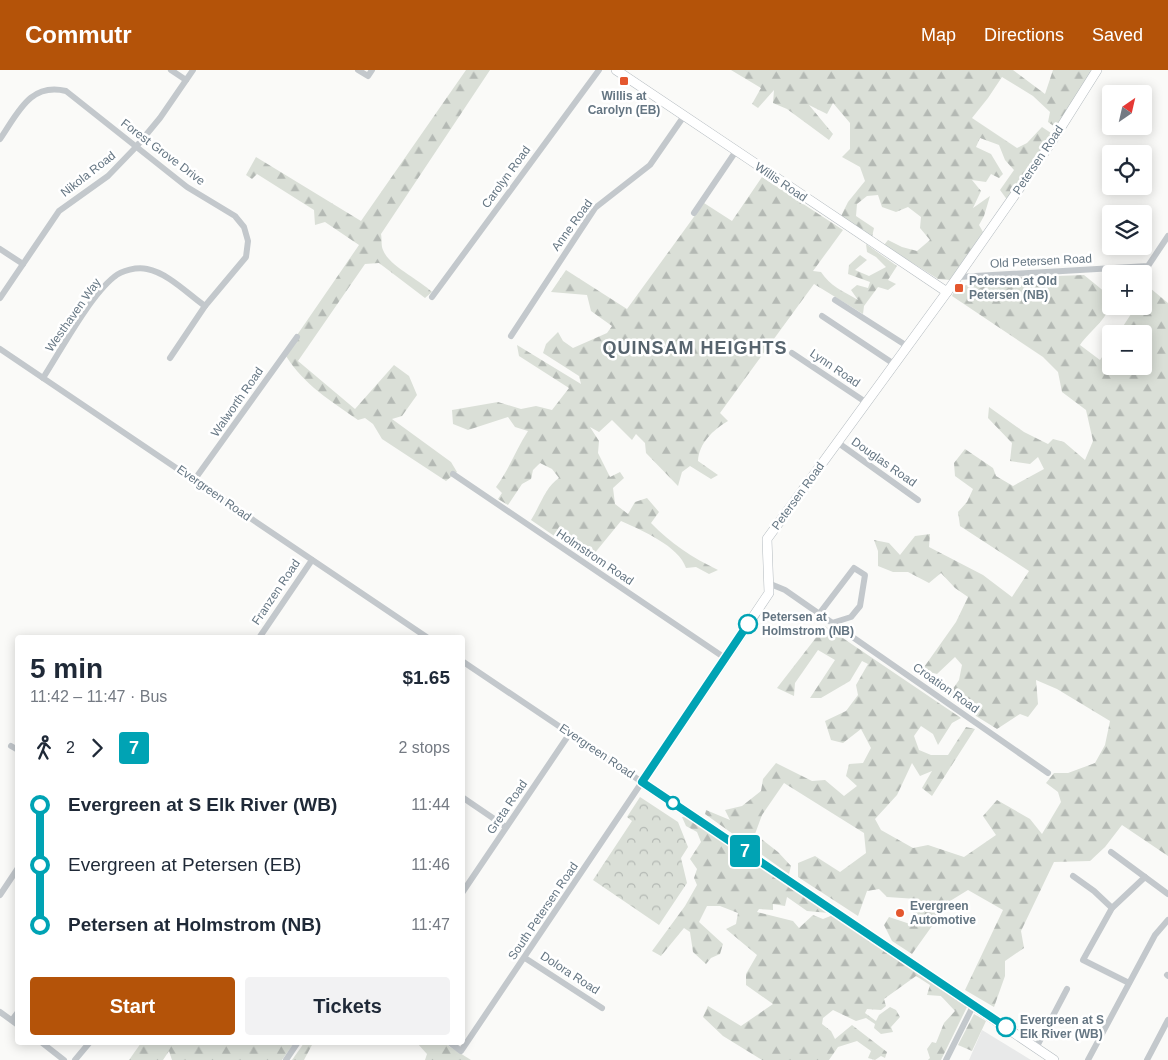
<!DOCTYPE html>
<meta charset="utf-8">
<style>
body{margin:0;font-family:Arial,sans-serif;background:#f2f2f3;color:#1f2937;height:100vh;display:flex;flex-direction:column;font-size:19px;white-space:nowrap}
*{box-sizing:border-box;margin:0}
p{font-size:16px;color:#747a83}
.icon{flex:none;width:28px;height:28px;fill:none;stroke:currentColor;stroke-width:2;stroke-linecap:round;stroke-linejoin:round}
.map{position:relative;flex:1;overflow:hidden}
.sheet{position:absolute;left:15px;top:565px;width:450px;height:410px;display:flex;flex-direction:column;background:#fff;border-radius:5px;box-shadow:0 2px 12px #0003}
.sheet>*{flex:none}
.badge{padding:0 10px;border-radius:4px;font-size:18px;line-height:32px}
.needle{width:32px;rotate:34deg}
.controls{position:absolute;left:1102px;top:15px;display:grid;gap:10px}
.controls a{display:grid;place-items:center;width:50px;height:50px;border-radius:5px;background:#fff;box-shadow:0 2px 12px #0003;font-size:25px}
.map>.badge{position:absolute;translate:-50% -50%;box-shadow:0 0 0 2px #fff}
.legs{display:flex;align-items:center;gap:8px;height:55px;padding:0 15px;font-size:16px}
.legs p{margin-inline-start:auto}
.summary{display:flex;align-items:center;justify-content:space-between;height:85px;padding:0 15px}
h1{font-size:28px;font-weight:600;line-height:38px}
.primary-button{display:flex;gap:10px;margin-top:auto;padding:10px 15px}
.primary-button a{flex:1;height:58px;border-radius:5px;background:#b45309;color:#fff;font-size:20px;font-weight:600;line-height:58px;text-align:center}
.primary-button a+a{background:#f2f2f3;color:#1f2937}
ul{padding:0 15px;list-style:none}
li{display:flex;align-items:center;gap:18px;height:60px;font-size:19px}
li i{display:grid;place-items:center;width:8px;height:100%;margin:0 6px;background:currentColor}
li i::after{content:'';width:12px;height:12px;margin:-6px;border:4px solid;border-radius:50%;background:#fff}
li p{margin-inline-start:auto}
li:first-child i{background:linear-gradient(#0000 50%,currentColor 0)}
li:last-child i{background:linear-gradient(currentColor 50%,#0000 0)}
header{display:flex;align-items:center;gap:30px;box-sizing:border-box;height:70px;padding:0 25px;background:#b45309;color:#fff}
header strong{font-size:24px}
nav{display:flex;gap:28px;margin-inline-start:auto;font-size:18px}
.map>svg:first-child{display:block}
.built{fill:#e8e9e9}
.forest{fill:url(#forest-firs)}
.park{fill:url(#park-crowns)}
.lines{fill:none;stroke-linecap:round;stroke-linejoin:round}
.secondary-casing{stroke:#b3babf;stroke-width:10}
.street{stroke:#c3c8cc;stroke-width:6}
.secondary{stroke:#fff;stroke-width:9}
.line-1-casing{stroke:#fff;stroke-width:11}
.line-1{stroke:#00a3b4;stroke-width:8}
.poi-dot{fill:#e4572e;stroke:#fff;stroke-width:2}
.stop-1-dot{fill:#fff;stroke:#00a3b4;stroke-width:2.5}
.labels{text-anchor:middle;stroke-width:5;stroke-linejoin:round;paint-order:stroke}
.poi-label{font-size:12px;font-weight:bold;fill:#657683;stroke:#fff;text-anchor:start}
.street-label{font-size:12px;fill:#657683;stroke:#fff}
.stop-label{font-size:12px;font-weight:bold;fill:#657683;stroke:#fff;text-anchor:start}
.district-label{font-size:18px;font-weight:bold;letter-spacing:1px;fill:#57646e;stroke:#fff}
</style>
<header>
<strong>Commutr</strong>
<nav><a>Map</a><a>Directions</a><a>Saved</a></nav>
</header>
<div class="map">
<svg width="1168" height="990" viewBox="0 0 1168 990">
<defs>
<pattern id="forest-firs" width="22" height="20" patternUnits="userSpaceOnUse" patternTransform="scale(1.25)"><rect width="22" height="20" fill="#dadfd7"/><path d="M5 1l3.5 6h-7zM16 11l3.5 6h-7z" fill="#b4b9b4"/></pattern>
<pattern id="park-crowns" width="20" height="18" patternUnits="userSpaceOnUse" patternTransform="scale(1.25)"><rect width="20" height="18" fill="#dadfd7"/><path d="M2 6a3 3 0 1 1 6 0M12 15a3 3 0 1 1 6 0" fill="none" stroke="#b4b9b4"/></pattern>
</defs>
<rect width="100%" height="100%" fill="#fafaf8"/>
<path class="built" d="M982,960L1031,990H969Z"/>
<g class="forest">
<path d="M466,0H490L381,164C382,169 381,176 383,180C389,196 420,210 432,222L425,228L379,193L365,194L298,291L355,339L394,295L409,306L417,325L402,346L392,349L451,392L457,402L446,411L382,369L373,354L365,348L358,350C331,331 304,315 286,286L295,268L359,175L325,152L315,155L314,140L257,104L252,109L246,105L256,87L361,151Z"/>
<path d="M731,0H1013L1045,24L1053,0H1097L1061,54L1055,57L1048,52L1050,42L1033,26L1002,7L988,28L972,48L1017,78L1027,73L1042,57L1054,65L1008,131L1000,120L1014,100L1005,90L999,75L980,68L976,77L991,84L1003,104L999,108L991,104L986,112L972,110L981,121L973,138L990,126L984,146L979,155L983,162L950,210L938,209L884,175L888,170L902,177L917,181L930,170L920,158L921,147L908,137L896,142L882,137L878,125L867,126L857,134L856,146L874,158L872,167L841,146L848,132L865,111L860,97L842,87L850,79V53L833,33L827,44L809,35L833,64L829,70L787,39L773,33L774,20L758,38L752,34L761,18Z"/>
<path d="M762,107L843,160L813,201L821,202C830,216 843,221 858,230L851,220L857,215L868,218L870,212L848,204L849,195L860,185L867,190L855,200L869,206L886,197L876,187L867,182L866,174L897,196L888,210L896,214L888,220L878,217L864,236L863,244L814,214L720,343L728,351C713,360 699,373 698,391L718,405L711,409L690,396L682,402L678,416L646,383L645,373L636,364L632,370L612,350L599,362L590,357L599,371L598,383L610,407L620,402L624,408L613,418L615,434L628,444L635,432L647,428L659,442L651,453C670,473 693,488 718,500L709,504L696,497L686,498C679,476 641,460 621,451L589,490L531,450C540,436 546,416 559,408L552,399L540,393L533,400L531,409L522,414L508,435L498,429L502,423L496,417C509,400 516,379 528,361L515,357L508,347L468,360L453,354L452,340L498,332L521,339L536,336L552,340L569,318L519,286L517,275L581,314L579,306L543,283L546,274L558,262L563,271L573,278L607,263L612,256L591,241L587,225L551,222L566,200L627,239L704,133L732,151Z"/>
<path d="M1084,205L1111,227C1111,248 1091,259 1080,275L1100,290L1111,274V296H1144V264H1118L1133,241L1128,236H1144V213L1168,233V786L1122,755L1105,777L1090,791L1054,792L1021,861L1024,878L1005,891V906L994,937L965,920L1003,840L968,820L937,839V849L912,884L892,871L884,855L889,847L910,854L917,829L887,827L879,819L867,821L858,846L798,807V793L815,786L840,802L866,783L864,763L784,713L762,745L755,764L778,782L791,796L789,804L705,744L706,740L730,750L725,740L742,736L761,721L763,709L776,693L812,711L825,710L844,726L857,716L846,706L849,694L863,693L871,678L861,659L843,673L831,670L825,651L846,641L858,625L856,615L868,594L862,591L850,611L821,628H810L835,590L818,580L795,613L794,626L777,618L825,556L961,648L952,653L938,675L933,664L921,656L914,666L919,680L931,685H948L966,657L975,659L932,726L922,718L932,701L920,706L912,693L897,725L875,749L881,760L913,778L928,775L964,787L996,765L983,746L997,730L1030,749L1042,764L1061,732L1058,722L1046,713L1054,703H1068L1095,693L1105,675L1110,651L1057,619L1036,610L1038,634L1028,647L1020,644L997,659L968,641L956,629L948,626L959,610L962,595L955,587L937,604L922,600L956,552L968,527L955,518L941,503L929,513L908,502H893L878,496V481L874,470L889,473L900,485L915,466L930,464L929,477L983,505L1012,527L1029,501L960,456L958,442L967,432L973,419L955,406L954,393L965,379L993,398L996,406L1013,416L1044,399L1038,387L1030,394L1010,391L1012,373L988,348L989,337L1024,362L1048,374L1053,369L1064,372L1085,390L1093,371L1086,340L1062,322L1058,302L1043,287L952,226L956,217L1006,208Z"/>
<path d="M682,747L691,748L829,843L807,841L787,827L785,836L773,834V840L759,839L757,842L793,851L799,858L813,845L823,849L833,845L968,935L941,990H928L930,988L927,979L932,972L936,973L944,953L955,941L941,926L927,925L930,915L916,906L884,929L886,936L881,940L867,939L865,943L876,951L879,945L890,937L896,940L900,947L891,957L893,962L881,964L874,958L875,954L866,948L856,951L833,940L823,948L822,954L831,961L835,969L852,955L887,982L885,988L881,986L875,990L868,988L871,981L857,971L838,977L829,990H762L723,966L703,947L708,936L741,956L773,934L746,915V904L757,885L726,859L736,854L738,843L720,836H707L699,852L723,874L720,884L711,888L706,894L693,882L690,862L684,858L661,886L652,881L685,836L697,815L694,808L697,799L690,789L701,772L697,762L686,756Z"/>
<path d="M974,944L986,951L972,981L958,975Z"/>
<path d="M141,973V972L294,973L282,990H172L169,981L163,990H129Z"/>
<path d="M304,973H313L304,990H292Z"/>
<path d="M417,973H444L471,990H425L427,984Z"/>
</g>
<path class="park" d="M640,727L678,752L688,777L681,788L687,813L659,855L593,810L632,751L627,747Z"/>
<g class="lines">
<g class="secondary-casing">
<g id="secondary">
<path d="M616,0L947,222"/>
<path d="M1054,990L642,712L769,523L767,469L947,222L1051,73L1097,0"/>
</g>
</g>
<g class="street">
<path d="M171,0L186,10"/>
<path d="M358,0L368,6L372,0"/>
<path d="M0,69C18,43 30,12 66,21L187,117L235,146L244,157L248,171L246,187L205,236L170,288"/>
<path d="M694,143L736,81"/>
<path d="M0,179L23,194"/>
<path d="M958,207L1148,196L1168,166"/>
<path d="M432,227L599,0"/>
<path d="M0,228L59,141L108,106L136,77L160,48L193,0"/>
<path d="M835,230L907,276"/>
<path d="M822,246L894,294"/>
<path d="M511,266L595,138L650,95L684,46"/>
<path d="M0,279L428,568"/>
<path d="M792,283L867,333"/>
<path d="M43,308C61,280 90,226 114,207C122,200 137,197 147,199C168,203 188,224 205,236"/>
<path d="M837,372L918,430"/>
<path d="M453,404L725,588"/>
<path d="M195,409L297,267"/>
<path d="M768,513L785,520L1048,703"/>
<path d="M819,544L854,498L865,505L860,536L851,547L832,553"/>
<path d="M259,568L312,490"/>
<path d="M11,676L18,680"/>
<path d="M462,727L506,757"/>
<path d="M1111,782L1168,824"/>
<path d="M1073,806L1094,821L1112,838"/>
<path d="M462,823L570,663"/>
<path d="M0,825L18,798"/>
<path d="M525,888L602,938"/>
<path d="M1167,905L1168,906"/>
<path d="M1129,913L1083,890L1112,838L1145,807"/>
<path d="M0,942L18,955"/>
<path d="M12,950L18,942"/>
<path d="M41,972L64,990"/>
<path d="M449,972L461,981L642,712L462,591"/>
<path d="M1036,978L1067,919"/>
<path d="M75,990L90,972"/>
<path d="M286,990L298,972"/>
<path d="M946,990L973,936"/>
<path d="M1088,990L1155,865L1168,850"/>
<path d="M1147,990L1168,950"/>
</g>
<use href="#secondary" class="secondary"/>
</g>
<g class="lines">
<g class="line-1-casing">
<path id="line-1" d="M748,554L642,712L1006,957"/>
</g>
<use href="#line-1" class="line-1"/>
</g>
<g class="poi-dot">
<rect x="619" y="6" width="10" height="10" rx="2.5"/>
<rect x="954" y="213" width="10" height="10" rx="2.5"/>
<circle cx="900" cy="843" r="5"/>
</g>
<g class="stop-1-dot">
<circle cx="748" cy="554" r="9"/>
<circle cx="673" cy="733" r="6"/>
<circle cx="1006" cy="957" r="9"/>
</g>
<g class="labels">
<g class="poi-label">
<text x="624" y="30" text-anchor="middle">Willis at<tspan x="624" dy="14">Carolyn (EB)</tspan></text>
<text x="969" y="215">Petersen at Old<tspan x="969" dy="14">Petersen (NB)</tspan></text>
<text x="910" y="840">Evergreen<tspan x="910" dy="14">Automotive</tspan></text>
</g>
<g class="street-label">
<text transform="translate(163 82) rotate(37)" y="4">Forest Grove Drive</text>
<text transform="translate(1038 90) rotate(-56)" y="4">Petersen Road</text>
<text transform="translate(88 104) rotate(-38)" y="4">Nikola Road</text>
<text transform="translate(506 107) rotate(-54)" y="4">Carolyn Road</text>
<text transform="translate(781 112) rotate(34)" y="4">Willis Road</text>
<text transform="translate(572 155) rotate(-54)" y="4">Anne Road</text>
<text transform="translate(1041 191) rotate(-3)" y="4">Old Petersen Road</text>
<text transform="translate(73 245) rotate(-55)" y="4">Westhaven Way</text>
<text transform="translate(835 298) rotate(34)" y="4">Lynn Road</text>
<text transform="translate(237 332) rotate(-55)" y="4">Walworth Road</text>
<text transform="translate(884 392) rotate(35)" y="4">Douglas Road</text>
<text transform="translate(214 423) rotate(35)" y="4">Evergreen Road</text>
<text transform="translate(798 426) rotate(-54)" y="4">Petersen Road</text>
<text transform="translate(595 487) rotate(34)" y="4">Holmstrom Road</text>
<text transform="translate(276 522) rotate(-56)" y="4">Franzen Road</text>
<text transform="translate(946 618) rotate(35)" y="4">Croation Road</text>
<text transform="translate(597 681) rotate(34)" y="4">Evergreen Road</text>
<text transform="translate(507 737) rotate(-56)" y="4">Greta Road</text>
<text transform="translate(543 841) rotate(-56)" y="4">South Petersen Road</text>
<text transform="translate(570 903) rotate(33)" y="4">Dolora Road</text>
</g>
<g class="stop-label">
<text x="762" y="551">Petersen at<tspan x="762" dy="14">Holmstrom (NB)</tspan></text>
<text x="1020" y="954">Evergreen at S<tspan x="1020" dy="14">Elk River (WB)</tspan></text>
</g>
<g class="district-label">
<text x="695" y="284">QUINSAM HEIGHTS</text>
</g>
</g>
</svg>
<div class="controls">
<a><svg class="needle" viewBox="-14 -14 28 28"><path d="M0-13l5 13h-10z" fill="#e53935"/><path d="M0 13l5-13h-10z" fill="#747a83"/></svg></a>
<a><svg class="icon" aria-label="locate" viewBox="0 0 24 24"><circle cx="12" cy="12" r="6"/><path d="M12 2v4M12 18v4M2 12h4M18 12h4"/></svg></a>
<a><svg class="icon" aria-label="layers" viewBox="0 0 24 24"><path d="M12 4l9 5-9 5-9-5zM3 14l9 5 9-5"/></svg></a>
<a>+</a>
<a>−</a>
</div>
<b class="badge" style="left:745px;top:781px;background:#00a3b4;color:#fff">7</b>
<section class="sheet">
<div class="summary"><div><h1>5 min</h1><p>11:42 – 11:47 · Bus</p></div><b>$1.65</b></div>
<div class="legs"><svg class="icon" aria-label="walk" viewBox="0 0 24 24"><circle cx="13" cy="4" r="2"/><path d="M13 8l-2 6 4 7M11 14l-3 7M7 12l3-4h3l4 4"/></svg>2<svg class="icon" aria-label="forward" viewBox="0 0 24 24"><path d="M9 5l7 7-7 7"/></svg><b class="badge" style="background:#00a3b4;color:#fff">7</b><p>2 stops</p></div>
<ul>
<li><i style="color:#00a3b4"></i><b>Evergreen at S Elk River (WB)</b><p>11:44</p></li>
<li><i style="color:#00a3b4"></i><span>Evergreen at Petersen (EB)</span><p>11:46</p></li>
<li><i style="color:#00a3b4"></i><b>Petersen at Holmstrom (NB)</b><p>11:47</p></li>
</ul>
<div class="primary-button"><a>Start</a><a>Tickets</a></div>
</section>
</div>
